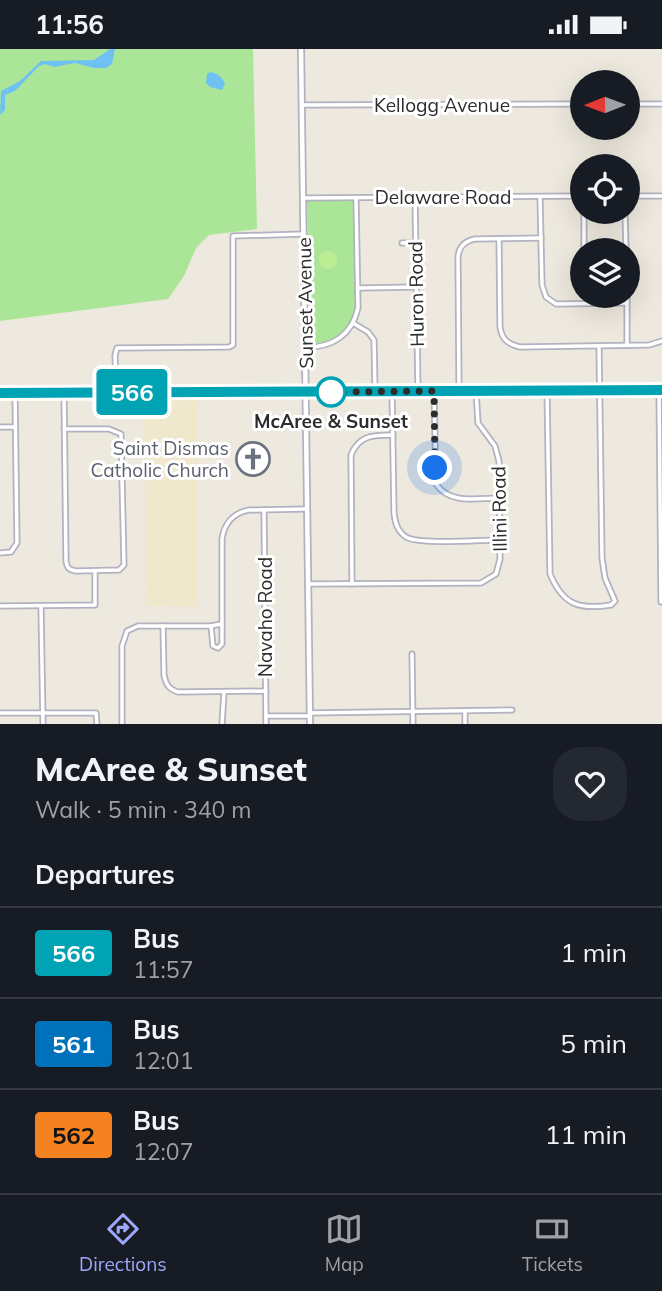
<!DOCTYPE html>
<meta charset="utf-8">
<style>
body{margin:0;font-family:Mulish,sans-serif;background:#242831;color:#f1f3f6;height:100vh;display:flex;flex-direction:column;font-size:26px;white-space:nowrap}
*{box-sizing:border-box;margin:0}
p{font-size:23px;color:#9ea1a6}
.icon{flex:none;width:38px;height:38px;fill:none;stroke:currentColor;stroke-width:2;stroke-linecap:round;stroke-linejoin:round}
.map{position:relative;height:675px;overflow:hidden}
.drawer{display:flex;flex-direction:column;background:#171b24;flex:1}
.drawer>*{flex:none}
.badge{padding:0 14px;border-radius:5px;font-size:24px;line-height:46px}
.needle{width:46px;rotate:269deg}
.buttons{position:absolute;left:570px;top:21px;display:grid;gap:14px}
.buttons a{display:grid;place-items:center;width:70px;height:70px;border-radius:50%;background:#171b24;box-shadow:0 7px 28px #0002;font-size:35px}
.you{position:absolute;width:35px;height:35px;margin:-18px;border:5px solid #fff;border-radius:50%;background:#1a73e8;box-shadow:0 0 0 10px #1a73e833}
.map>.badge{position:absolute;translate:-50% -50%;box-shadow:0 0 0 4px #fff}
h2{padding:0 35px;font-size:26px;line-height:63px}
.round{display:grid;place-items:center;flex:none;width:74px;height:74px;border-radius:28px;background:#242831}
.summary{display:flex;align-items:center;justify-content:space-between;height:119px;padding:0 35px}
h1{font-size:33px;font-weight:800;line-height:52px}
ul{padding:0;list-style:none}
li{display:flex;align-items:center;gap:21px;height:91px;padding:0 35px;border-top:2px solid #363941}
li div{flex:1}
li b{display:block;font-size:26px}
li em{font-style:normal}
li .badge{min-width:77px;font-weight:700;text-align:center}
.status{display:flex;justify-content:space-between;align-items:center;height:49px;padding:0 35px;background:#171b24;direction:ltr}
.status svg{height:19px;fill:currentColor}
.dock{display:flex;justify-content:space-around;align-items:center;height:98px;border-top:2px solid #363941;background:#171b24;font-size:19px;color:#9ea1a6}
.dock a{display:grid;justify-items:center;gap:4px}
.dock .active{color:#9fa7fa}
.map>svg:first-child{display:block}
.education{fill:#f0e8cd}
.green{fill:#abe698}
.pitch{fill:#beee94}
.water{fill:#6dc2f3}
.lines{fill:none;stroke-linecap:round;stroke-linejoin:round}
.street-casing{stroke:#b2b2c0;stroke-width:7}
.secondary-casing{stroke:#b2b2c0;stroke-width:8}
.street{stroke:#fff;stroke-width:3.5}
.secondary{stroke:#fff;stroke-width:4.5}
.line-casing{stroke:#fff;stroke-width:16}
.line{stroke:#00a3b4;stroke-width:10}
.walk{stroke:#2c2c2c;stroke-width:7;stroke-dasharray:0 12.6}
.stop-dot{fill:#fff;stroke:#00a3b4;stroke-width:3.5}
.labels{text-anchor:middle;stroke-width:6;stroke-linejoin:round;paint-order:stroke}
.street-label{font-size:19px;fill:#2c2c2c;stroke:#fff}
.stop-label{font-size:19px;font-weight:bold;fill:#2c2c2c;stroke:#fff}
.worship-label{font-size:19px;fill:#5b616d;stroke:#fff;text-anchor:end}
</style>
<div class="status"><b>11:56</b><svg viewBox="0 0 49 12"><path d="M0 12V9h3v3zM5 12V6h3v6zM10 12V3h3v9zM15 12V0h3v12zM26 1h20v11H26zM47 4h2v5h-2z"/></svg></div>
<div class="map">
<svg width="662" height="675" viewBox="0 0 662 675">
<rect width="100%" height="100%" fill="#eee9de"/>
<path class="education" d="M144,348H198V558L146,556Z"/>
<g class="green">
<path d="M0,0H253L257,180L209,186L196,199L184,227L168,250L0,272Z"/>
<path d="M307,152H354L356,260L353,269L349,277L337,288L323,294H310Z"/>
</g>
<circle class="pitch" cx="328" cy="211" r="9"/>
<g class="water">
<path d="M110,0H115L112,15L106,19H94L75,14L54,18L45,15L39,17L15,42L5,46V61L0,66L1,42L20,32L41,12L94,11Z"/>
<path d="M210,23C217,24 222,28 225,34L222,41L210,38L206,34L207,25Z"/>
</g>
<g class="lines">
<g class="street-casing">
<g id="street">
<path d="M628,55H662"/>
<path d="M302,56L583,55"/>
<path d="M628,147H662"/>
<path d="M415,148L418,342"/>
<path d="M540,148L542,236L546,248L556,255L627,254"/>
<path d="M303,149L583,147"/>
<path d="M584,163V201"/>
<path d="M625,163L626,201"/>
<path d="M499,190L500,278C502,291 508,295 520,298L649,296L662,292"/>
<path d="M402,194H415"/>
<path d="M359,239L416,238"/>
<path d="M627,247V296"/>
<path d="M353,274L368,283L374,291L375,342"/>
<path d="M305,298C332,299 352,286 358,259L356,149"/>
<path d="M459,341L458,208C459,197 465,192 475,190L541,189"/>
<path d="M547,341L550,525C563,556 579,561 611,556L615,552L605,529L602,509L599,297"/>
<path d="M659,341L661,553"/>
<path d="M392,342L394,464C395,473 397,482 406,488C420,496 480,491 500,491"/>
<path d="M434,342L436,435C450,456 478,449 499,449"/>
<path d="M116,343L115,306L117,299L229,298L233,296V187L304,185"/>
<path d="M64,344L66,512C67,519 69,521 76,522L119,521L124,516L121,385L109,380H64"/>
<path d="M0,378H15"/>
<path d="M264,461L266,675"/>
<path d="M0,504L11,503L17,494L15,344"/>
<path d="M308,535L481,534L496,525L500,510L499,412L495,397L478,374L476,341"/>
<path d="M352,535L351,406C359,386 373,386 393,386"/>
<path d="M0,557L95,556V522"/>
<path d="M41,557L43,675"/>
<path d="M163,577L164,626C166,636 169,640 178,643L266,642"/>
<path d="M211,577L213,597L218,599L222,595V490C224,475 233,464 249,461L307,460"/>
<path d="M412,605L413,675"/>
<path d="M465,662V675"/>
<path d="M0,664H96L97,675"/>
<path d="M310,664L512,661"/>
<path d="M266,667H310"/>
<path d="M122,675V597L127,582L138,577H211L221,575"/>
<path d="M222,675L224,643"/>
</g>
</g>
<g class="secondary-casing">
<g id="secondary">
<path d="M301,0L310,675"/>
<path d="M0,344L662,341"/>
</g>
</g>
<use href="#street" class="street"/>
<use href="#secondary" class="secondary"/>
</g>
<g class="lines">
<g class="line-casing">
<path id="line" d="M0,344L662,341"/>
</g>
<use href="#line" class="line"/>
<path class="walk" d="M331,343L434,342L435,419"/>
</g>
<defs>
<g id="church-ring" transform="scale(1.75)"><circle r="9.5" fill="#fff" stroke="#6b7280" stroke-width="1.5"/><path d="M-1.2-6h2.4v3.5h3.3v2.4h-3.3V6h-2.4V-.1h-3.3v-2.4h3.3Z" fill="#6b7280"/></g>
</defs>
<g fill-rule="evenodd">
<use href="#church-ring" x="253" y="410"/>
</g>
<circle class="stop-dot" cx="331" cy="343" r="14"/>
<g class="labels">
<g class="street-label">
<text x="442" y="63">Kellogg Avenue</text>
<text x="443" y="155">Delaware Road</text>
<text transform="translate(416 245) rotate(-91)" y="7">Huron Road</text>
<text transform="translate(305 254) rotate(-91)" y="7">Sunset Avenue</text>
<text transform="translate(499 460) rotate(-91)" y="7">Illini Road</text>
<text transform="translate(265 568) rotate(-90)" y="7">Navaho Road</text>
</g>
<g class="stop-label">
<text x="331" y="379">McAree &amp; Sunset</text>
</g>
<g class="worship-label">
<text x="229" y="406">Saint Dismas<tspan x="229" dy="22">Catholic Church</tspan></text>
</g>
</g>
</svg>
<div class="buttons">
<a><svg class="needle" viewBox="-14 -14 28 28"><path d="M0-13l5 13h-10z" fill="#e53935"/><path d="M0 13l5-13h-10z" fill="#9ea1a6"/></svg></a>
<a><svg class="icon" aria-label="locate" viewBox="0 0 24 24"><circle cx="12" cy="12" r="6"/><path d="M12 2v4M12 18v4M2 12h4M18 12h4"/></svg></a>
<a><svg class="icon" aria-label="layers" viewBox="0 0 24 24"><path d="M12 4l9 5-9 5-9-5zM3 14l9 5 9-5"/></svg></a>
</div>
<div class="you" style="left:435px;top:419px"></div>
<b class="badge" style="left:132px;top:343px;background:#00a3b4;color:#fff">566</b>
</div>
<section class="drawer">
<div class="summary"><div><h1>McAree &amp; Sunset</h1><p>Walk · 5 min · 340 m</p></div><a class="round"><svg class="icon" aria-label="heart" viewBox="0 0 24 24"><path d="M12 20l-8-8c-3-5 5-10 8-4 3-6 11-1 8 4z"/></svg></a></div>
<h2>Departures</h2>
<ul>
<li><span class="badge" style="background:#00a3b4;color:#fff">566</span><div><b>Bus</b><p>11:57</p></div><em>1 min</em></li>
<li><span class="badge" style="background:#0072bc;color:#fff">561</span><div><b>Bus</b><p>12:01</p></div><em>5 min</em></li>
<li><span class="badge" style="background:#f58220;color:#111">562</span><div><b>Bus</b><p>12:07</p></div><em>11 min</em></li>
</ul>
</section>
<nav class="dock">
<a class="active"><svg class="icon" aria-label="directions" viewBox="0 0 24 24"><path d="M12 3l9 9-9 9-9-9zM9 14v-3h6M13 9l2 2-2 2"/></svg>Directions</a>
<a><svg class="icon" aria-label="map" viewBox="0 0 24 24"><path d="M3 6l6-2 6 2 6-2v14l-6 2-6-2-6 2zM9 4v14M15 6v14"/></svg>Map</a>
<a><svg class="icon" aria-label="tickets" viewBox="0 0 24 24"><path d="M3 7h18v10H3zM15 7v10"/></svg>Tickets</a>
</nav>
